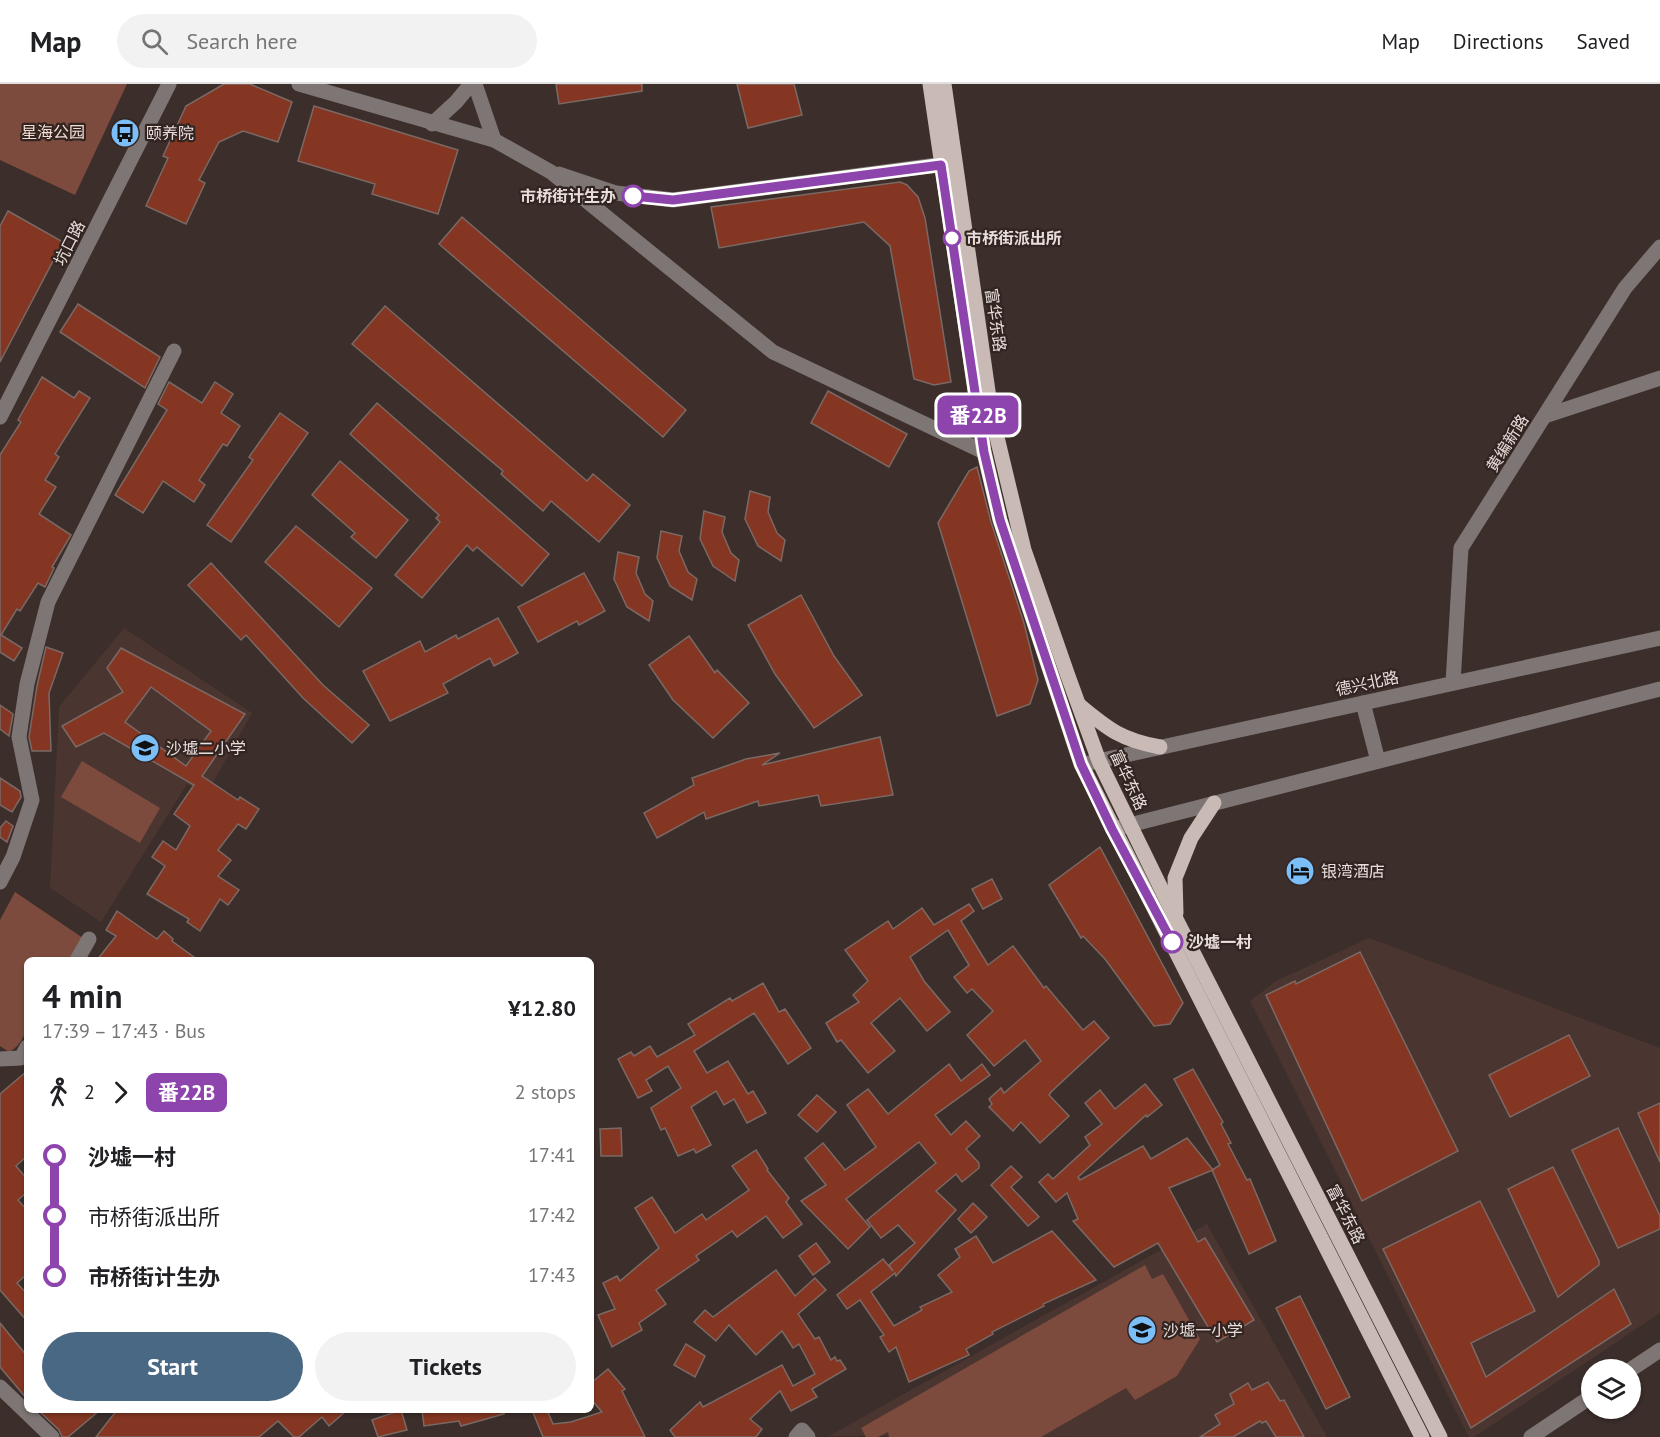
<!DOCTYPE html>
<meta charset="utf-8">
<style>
body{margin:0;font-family:"PT Sans","Noto Sans SC",sans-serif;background:#f2f2f2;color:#202124;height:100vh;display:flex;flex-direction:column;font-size:22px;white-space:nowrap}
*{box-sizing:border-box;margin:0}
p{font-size:20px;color:#757577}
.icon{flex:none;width:33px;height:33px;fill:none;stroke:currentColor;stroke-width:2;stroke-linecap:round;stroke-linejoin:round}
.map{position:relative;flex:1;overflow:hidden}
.sheet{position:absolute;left:24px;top:873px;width:570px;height:456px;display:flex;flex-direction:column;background:#fff;border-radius:9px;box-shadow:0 2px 4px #0004}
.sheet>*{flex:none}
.badge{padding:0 12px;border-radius:9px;font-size:21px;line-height:39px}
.controls{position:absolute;left:1581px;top:1275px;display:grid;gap:12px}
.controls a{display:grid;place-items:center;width:60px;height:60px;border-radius:50%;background:#fff;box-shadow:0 2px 4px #0004;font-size:30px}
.map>.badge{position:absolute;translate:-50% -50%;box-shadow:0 0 0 3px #fff}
.legs{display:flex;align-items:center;gap:9px;height:66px;padding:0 18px;font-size:20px}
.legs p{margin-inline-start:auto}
.headline{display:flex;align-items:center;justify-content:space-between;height:102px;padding:0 18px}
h1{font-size:33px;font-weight:700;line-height:45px}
.primary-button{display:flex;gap:12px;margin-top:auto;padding:12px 18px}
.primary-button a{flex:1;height:69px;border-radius:36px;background:#496883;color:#fff;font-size:24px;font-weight:700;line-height:69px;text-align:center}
.primary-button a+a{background:#f2f2f2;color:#202124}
ul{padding:0 18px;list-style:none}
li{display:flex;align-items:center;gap:21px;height:60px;font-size:22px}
li i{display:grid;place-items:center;width:9px;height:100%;margin:0 8px;background:currentColor}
li i::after{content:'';width:15px;height:15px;margin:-8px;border:4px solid;border-radius:50%;background:#fff}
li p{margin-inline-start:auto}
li:first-child i{background:linear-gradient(#0000 50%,currentColor 0)}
li:last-child i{background:linear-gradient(currentColor 50%,#0000 0)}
header{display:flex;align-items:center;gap:36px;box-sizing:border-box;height:84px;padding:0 30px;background:#fff;border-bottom:2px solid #e0e0e0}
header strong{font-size:28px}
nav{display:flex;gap:33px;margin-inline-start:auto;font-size:21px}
.search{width:420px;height:54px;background:#f2f2f2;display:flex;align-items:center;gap:15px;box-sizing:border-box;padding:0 21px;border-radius:33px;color:#757577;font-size:22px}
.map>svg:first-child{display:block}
.built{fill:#4b3530}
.green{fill:#7c4b3e}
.building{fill:#843622;stroke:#7a6965;stroke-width:1.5;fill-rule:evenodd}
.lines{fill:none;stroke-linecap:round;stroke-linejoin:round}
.minor{stroke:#7e7674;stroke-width:15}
.major{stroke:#cabab5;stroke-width:15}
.line-1-casing{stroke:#fff;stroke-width:14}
.line-1{stroke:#8e44ad;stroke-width:9}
.stop-1-dot{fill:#fff;stroke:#8e44ad;stroke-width:3}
.labels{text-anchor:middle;stroke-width:4.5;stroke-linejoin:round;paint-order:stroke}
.park-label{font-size:16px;fill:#f4dcd5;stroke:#322420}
.poi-label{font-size:16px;fill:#e7ddda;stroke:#322420;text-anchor:start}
.stop-label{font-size:16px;font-weight:bold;fill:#e7ddda;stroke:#322420;text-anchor:start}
.street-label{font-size:16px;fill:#e7ddda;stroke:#322420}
</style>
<header>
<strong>Map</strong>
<div class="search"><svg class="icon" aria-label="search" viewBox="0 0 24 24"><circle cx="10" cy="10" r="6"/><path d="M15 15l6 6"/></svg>Search here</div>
<nav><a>Map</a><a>Directions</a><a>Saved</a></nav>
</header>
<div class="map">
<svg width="1660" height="1353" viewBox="0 0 1660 1353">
<rect width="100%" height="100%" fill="#3c2e2a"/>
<g class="built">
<path d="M124,544L252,629L206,711L187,700L101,838L50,804L59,623Z"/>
<path d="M1369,854L1660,964V1229L1474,1353H1469L1250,917L1276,897Z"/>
<path d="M1207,1140L1327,1353L829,1352Z"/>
</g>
<g class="green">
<path d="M0,0H127L75,111L0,76Z"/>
<path d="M82,677L160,724L140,759L61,713Z"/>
<path d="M15,808L83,854L70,876H27C27,904 38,953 9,968L0,962V836Z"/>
<path d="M1145,1181L1152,1195L1163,1190L1200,1255L1177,1292L1135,1316L1126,1304L1041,1353H889L888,1348L878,1353H866L861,1344Z"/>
</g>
<g class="building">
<path d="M224,0H250L292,18L278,58L243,47L219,58L199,96L205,99L186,140L146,122L168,74L163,72L186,22Z"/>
<path d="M556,0H642V7L559,20Z"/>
<path d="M737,0H794L802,31L748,44Z"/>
<path d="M314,22L458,66L438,130L372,110L375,100L298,77Z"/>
<path d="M900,98L907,101L918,113L925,134L951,298L934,301L914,295L890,162L864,138L719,164L711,123Z"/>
<path d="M8,127L63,158L0,278V142Z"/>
<path d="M462,133L686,326L663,353L439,160Z"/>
<path d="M78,220L160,273L145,304L60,248Z"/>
<path d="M385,222L587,397L593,390L630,421L599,458L551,417L543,427L501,390L503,387L352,260Z"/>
<path d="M42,293L74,314L79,307L90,314L55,370L59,373L45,396L56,403L39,430L71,451L52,483L54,484L45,503L38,499L20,527L17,525L1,551L22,564L14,577L0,568V371L21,338L18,336Z"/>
<path d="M169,298L202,319L215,298L233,310L221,329L240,342L227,362L223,360L199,396L205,401L194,418L163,397L143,429L115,411L167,326L158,320Z"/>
<path d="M828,307L907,350L889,383L811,339Z"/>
<path d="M377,319L549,470L522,502L477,463L473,467L467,461L422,514L395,491L440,438L436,434L439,431L350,350Z"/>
<path d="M280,329L308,349L231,458L207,441L253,376L249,373Z"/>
<path d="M340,377L408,436L376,474L351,453L355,449L312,411Z"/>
<path d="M977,383L991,438L1024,539L1038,596L1030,620L997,632L938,439L969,387Z"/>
<path d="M750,407L770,413L768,428L777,449L785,456L781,477L758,462L745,435Z"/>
<path d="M704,427L725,433L722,448L731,469L739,476L735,497L713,482L700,455Z"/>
<path d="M296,442L372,504L339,543L265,478Z"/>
<path d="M661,447L682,452L679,467L688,488L697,495L692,516L670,502L657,474Z"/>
<path d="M618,468L639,473L636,489L645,510L653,517L649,537L627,523L614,495Z"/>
<path d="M211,479L323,601L369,641L352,659L303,614L246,551L241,556L188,501Z"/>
<path d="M584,489L605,527L579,541L577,537L538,558L518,523Z"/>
<path d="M801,511L834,572L862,611L814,644L775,590L748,541Z"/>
<path d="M498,534L518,569L494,582L490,574L443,600L448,609L390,637L363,587L420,557L425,568L456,551L458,555Z"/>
<path d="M689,552L715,589L717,586L749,619L713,654L673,616L649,581Z"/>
<path d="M46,563L63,569L49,609L51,667H32L29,653L37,602Z"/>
<path d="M121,564L245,630L202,692L238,716L240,713L259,725L246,745L238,740L218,766L231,776L218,792L239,806L228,821L220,815L200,847L187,838L189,835L147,810L165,782L152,773L163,757L176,766L190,742L174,730L194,701L104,649L76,663L62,642L123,608L107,584ZM151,603L211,647L186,682L125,638Z"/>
<path d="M0,621L13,630L9,652L0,645Z"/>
<path d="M880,653L893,711L821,722L818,711L759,722L758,717L706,735L704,728L657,754L644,729L694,701L692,694L746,675L780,669L762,681Z"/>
<path d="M0,694L20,707L21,713L12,728L0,721Z"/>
<path d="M6,737L13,742L7,758L0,753V744Z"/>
<path d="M1100,763L1183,919L1170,940L1154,942L1105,875L1083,852L1081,854L1049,801Z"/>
<path d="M992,795L1002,815L983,825L972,805Z"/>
<path d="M969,820L974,827L961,837L988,881L1013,862L1044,904L1046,902L1083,946L1094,937L1109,954L1051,1008L1049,1011L1069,1032L1040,1059L1021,1038L1013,1047L989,1023L992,1020L989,1015L1001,1004L1004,1009L1041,977L1025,956L994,982L967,951L993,927L972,905L967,909L954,893L969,881L948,846L910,873L924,897L950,928L927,947L900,914L871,939L895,967L868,989L841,956L837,958L826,939L859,918L853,911L868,897L845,866L888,837L893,845L922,824L934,841Z"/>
<path d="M117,827L157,855L164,847L173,855L172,857L198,876H97L116,852L106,846Z"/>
<path d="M1360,868L1458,1067L1362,1117L1266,911L1295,897L1296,900Z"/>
<path d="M763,899L779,928L785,925L811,964L788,980L754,929L694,967L707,989L728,977L748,1010L753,1007L766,1029L747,1039L734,1015L724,1021L716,1007L691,1023L711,1061L696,1069L694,1065L678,1072L665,1044L661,1046L651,1024L681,1004L668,982L646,996L652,1007L638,1014L618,975L631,968L634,972L650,962L657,973L695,951L688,940L730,914L732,917Z"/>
<path d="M1569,951L1590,992L1510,1033L1489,991Z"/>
<path d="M949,980L961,997L982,980L990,991L935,1031L951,1051L966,1037L980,1052L966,1065L979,1079V1084L962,1098L956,1090L936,1107L956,1126L896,1192L895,1189L871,1208L894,1242L922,1226L920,1223L952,1208L938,1191L960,1173L955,1165L976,1152L993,1179L1052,1147L1096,1196L1043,1220L1044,1222L992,1248L993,1250L966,1265L969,1271L909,1298L896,1263L889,1268L880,1253L884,1251L860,1216L847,1225L837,1211L883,1175L893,1187L889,1181L915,1159L898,1141L881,1154L867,1136L936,1079L919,1058L846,1115L870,1143L848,1165L801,1117L826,1101L805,1074L823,1059L845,1086L876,1063L847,1021L868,1005L888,1030Z"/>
<path d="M1193,985L1223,1038L1221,1040L1231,1059L1228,1060L1247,1096L1250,1095L1276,1157L1249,1170L1212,1086L1220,1081L1174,995Z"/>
<path d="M27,987V1072L16,1082L27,1095V1108L18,1116L27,1126V1190L17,1199L27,1210V1237L0,1206V1010Z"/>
<path d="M1145,1000L1162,1021L1147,1033L1146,1031L1078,1093L1080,1096L1143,1062L1151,1075L1187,1054L1213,1086L1169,1104L1198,1158L1205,1154L1254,1236L1217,1258L1158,1159L1114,1183L1073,1137L1078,1135L1067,1109L1056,1118L1039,1098L1048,1090L1053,1095L1090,1061L1085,1053L1102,1040L1085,1019L1100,1006L1115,1025Z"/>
<path d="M817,1011L836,1028L817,1048L798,1031Z"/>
<path d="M1660,1019V1078L1638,1029Z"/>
<path d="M621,1044L622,1072H601L600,1045Z"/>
<path d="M1618,1044L1660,1132V1145L1618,1164L1572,1066Z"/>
<path d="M756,1066L768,1085L767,1086L789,1114L786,1118L802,1140L783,1154L766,1132L737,1153L732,1147L696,1172L699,1176L656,1206L666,1220L639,1239L642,1246L612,1263L598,1231L615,1225L603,1199L617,1192L620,1197L659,1164L635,1124L652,1113L675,1149L702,1130L706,1136L749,1106L732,1082Z"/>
<path d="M1011,1082L1022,1093L1011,1103L1039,1133L1028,1142L991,1101Z"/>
<path d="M1553,1083L1599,1177V1181L1558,1213L1508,1105Z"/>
<path d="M1480,1117L1535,1227L1471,1259L1486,1293L1614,1205L1631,1240L1471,1344L1383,1165Z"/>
<path d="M973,1119L987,1133L971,1149L958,1135Z"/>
<path d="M816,1159L830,1178L813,1191L799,1172Z"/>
<path d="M776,1186L795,1212L815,1194L826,1206L798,1230L815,1255L819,1253L831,1276L835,1273L837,1277L840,1276L846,1285L812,1305L817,1313L791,1327L780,1307L750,1335L762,1345L756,1353H675L670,1346L700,1318L703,1323L782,1281L793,1302L815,1290L799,1260L793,1264L782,1247L756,1271L729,1241L716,1257L694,1238L705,1226L713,1233Z"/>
<path d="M1300,1212L1350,1313L1326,1325L1276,1224Z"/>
<path d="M0,1239L27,1272V1315L0,1283Z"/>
<path d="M686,1260L705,1272L695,1293L674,1281Z"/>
<path d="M608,1285L625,1305L622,1307L645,1353H543L532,1326H547L553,1340L571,1338L602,1328L591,1315V1299Z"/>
<path d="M1268,1298L1280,1317L1284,1316L1304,1353H1276L1266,1337L1262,1339L1260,1337L1233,1353H1200L1220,1340L1215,1331L1234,1320L1230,1310L1248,1299L1252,1306Z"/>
<path d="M38,1326H100L68,1353H62L59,1346Z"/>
<path d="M117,1326H347L329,1342L322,1333L299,1353H294L278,1337L259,1353H96Z"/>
<path d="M401,1326L407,1346L378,1353L372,1336Z"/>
<path d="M422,1326H504V1330L461,1342L459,1337L424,1342Z"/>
</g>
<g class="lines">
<g class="minor">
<path d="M299,0L494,56L551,88L773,268L984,368"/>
<path d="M475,0L494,56"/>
<path d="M432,40L456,18L471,0"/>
<path d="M559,90L616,109L673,116L952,79"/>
<path d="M1545,332L1660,294"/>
<path d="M0,333L169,0"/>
<path d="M1453,599L1461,464L1625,204L1660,163"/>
<path d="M1363,619L1378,677"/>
<path d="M1089,679L1660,554"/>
<path d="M1118,744L1660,605"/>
<path d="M0,798L13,773L32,716L19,653L27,600L48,518L174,267"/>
<path d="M77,876L89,855"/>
<path d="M0,975L21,974L27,963"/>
<path d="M1630,1286L1660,1266"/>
<path d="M0,1303L52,1353"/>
<path d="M796,1353L802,1346L808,1353"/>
<path d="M1531,1353L1592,1312"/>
</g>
<g class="major">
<path d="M930,0L984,368L1000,436L1081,680L1422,1353"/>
<path d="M944,0L991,328L1024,466L1068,592L1099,677L1176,835L1440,1353"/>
<path d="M1079,621C1109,646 1122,656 1160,663"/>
<path d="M1176,829L1175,794L1191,754L1214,719"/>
</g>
</g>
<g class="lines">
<g class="line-1-casing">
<path id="line-1" d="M633,112L673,116L941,81L984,368L1000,436L1081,680L1112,745L1172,858"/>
</g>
<use href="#line-1" class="line-1"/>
</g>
<defs>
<g id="bus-disc" transform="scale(1.5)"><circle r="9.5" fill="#7bbef8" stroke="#322420"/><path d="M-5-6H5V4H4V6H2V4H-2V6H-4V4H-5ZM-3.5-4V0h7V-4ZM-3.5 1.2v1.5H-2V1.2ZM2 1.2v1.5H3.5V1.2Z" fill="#111"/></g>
<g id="school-disc" transform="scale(1.5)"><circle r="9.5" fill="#7bbef8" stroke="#322420"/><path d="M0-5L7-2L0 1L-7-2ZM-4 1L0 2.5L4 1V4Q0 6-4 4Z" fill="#111"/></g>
<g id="hotel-disc" transform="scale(1.5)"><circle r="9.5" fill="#7bbef8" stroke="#322420"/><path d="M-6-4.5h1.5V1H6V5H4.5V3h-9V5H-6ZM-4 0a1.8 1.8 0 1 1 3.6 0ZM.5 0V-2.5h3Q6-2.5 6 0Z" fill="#111"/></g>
</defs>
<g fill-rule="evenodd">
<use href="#bus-disc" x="125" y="49"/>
<use href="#school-disc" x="145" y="664"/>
<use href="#hotel-disc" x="1300" y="787"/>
<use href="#school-disc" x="1142" y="1246"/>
</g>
<g class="stop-1-dot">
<circle cx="633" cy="112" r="10"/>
<circle cx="952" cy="154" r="8"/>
<circle cx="1172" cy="858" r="10"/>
</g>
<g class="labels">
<g class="park-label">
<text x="53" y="54">星海公园</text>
</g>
<g class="poi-label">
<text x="146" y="55">颐养院</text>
<text x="166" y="670">沙墟二小学</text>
<text x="1321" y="793">银湾酒店</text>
<text x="1163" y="1252">沙墟一小学</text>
</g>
<g class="stop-label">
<text x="616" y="118" text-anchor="end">市桥街计生办</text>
<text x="966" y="160">市桥街派出所</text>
<text x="1188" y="864">沙墟一村</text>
</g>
<g class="street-label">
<text transform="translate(69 159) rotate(-63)" y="6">坑口路</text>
<text transform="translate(996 236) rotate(82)" y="6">富华东路</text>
<text transform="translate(1507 359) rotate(-58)" y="6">黄编新路</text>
<text transform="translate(1367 599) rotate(-12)" y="6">德兴北路</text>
<text transform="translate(1129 696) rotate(65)" y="6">富华东路</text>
<text transform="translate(1346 1130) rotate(63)" y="6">富华东路</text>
</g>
</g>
</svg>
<div class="controls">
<a><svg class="icon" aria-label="layers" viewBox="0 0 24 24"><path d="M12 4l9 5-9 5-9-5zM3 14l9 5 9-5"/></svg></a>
</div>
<b class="badge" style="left:978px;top:331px;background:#8e44ad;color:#fff">番22B</b>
<section class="sheet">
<div class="headline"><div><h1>4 min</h1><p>17:39 – 17:43 · Bus</p></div><b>¥12.80</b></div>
<div class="legs"><svg class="icon" aria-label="walk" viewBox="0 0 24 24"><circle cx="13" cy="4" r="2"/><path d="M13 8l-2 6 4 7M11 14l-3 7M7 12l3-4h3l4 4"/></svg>2<svg class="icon" aria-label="forward" viewBox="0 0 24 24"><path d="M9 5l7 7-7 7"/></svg><b class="badge" style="background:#8e44ad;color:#fff">番22B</b><p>2 stops</p></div>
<ul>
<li><i style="color:#8e44ad"></i><b>沙墟一村</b><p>17:41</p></li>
<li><i style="color:#8e44ad"></i><span>市桥街派出所</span><p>17:42</p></li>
<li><i style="color:#8e44ad"></i><b>市桥街计生办</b><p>17:43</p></li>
</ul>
<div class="primary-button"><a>Start</a><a>Tickets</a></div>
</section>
</div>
